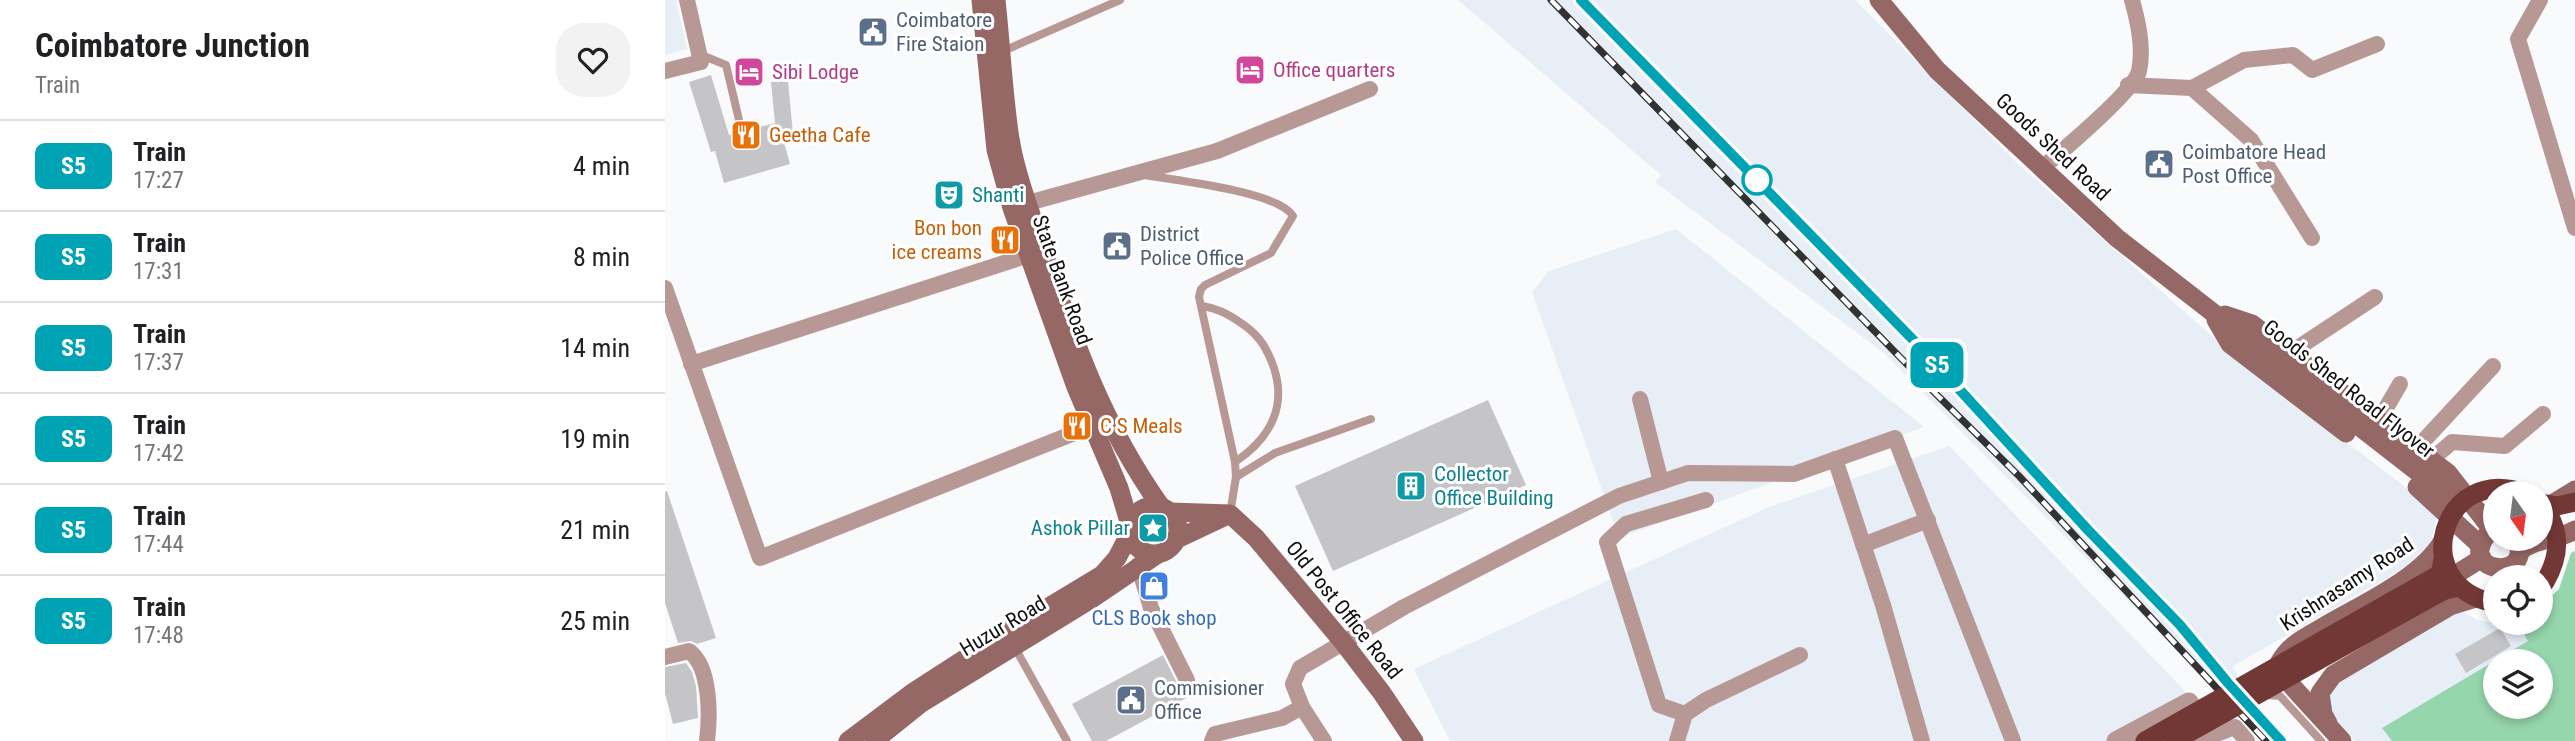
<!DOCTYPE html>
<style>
body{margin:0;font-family:"Roboto Condensed",sans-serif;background:#f2f2f2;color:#202124;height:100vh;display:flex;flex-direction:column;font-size:26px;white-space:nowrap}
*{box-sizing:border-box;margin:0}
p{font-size:23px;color:#757577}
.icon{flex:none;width:38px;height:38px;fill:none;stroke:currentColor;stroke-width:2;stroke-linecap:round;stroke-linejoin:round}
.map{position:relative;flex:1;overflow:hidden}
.details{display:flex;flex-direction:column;background:#fff;width:665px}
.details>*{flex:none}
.badge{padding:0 14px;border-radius:10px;font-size:24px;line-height:46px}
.needle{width:46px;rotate:166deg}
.tools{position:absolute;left:1818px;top:481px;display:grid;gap:14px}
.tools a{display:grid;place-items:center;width:70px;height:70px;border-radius:50%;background:#fff;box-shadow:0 4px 10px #0003;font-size:35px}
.map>.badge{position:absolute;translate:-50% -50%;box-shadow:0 0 0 4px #fff}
.round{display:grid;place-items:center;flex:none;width:74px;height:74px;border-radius:28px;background:#f2f2f2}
.summary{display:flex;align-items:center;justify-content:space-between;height:119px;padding:0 35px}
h1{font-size:33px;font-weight:700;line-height:52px}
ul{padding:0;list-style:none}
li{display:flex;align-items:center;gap:21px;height:91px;padding:0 35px;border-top:2px solid #e0e0e0}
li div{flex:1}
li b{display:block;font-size:26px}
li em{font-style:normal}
li .badge{min-width:77px;font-weight:700;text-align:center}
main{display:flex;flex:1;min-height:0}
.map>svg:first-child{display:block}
.built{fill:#e7eef6;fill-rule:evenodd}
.forest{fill:#96d6ac;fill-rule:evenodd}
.building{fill:#c5c4c7}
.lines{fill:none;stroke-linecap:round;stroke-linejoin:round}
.service{stroke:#b89895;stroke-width:8}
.minor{stroke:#b89895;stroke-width:16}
.tertiary{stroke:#b89895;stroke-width:19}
.secondary{stroke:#966865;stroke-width:19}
.rail-casing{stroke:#323233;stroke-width:7}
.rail{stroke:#fff;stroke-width:4.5;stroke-dasharray:13;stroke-linecap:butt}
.trunk-bridge{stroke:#723836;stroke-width:19}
.line-casing{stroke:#fff;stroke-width:16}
.line{stroke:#00a3b4;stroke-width:10}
.stop-dot{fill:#fff;stroke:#00a3b4;stroke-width:3.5}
.labels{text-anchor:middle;stroke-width:6;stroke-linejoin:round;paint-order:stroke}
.service-label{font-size:21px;fill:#4e5e75;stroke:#fff;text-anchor:start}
.hotel-label{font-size:21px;fill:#b23c85;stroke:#fff;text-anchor:start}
.food-label{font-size:21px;fill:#c56008;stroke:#fff;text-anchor:start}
.street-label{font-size:21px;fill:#0f0f10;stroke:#fff}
.culture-label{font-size:21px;fill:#0d838f;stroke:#fff;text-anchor:start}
.shop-label{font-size:21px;fill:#366cbe;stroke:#fff}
</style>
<main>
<section class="details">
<div class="summary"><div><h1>Coimbatore Junction</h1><p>Train</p></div><a class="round"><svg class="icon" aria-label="heart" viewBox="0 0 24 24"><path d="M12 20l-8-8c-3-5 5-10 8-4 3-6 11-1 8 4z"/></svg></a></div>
<ul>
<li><span class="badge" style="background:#00a3b4;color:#fff">S5</span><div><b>Train</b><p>17:27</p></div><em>4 min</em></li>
<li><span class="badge" style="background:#00a3b4;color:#fff">S5</span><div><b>Train</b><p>17:31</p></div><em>8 min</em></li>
<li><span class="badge" style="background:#00a3b4;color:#fff">S5</span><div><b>Train</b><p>17:37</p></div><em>14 min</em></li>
<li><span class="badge" style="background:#00a3b4;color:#fff">S5</span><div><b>Train</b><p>17:42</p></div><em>19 min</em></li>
<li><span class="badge" style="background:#00a3b4;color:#fff">S5</span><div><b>Train</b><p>17:44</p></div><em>21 min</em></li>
<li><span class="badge" style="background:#00a3b4;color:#fff">S5</span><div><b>Train</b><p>17:48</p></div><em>25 min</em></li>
</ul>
</section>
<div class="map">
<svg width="1910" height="741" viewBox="0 0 1910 741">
<rect width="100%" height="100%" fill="#f8fafc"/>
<g class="built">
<path d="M0,0H11L22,49L0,55Z"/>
<path d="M793,0H1190L1352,163L1575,361L1773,512L1763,554L1568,666L1574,681L1550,689L1219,353L990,182L996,175Z"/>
<path d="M1011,229L1259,427L954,538L867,292L884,271Z"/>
<path d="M1284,446L1568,741H785L749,669L1104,507Z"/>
<path d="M1910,551V741H1690L1662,712L1663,694L1671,682L1787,612L1800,613L1812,620L1830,623H1876V606L1894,589L1906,553ZM1830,662H1876V707H1830Z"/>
</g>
<path class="forest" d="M1910,551V741H1727L1717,728L1863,641L1852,623H1876V606L1894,589L1906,553ZM1830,662H1876V707H1830Z"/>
<g class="building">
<path d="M46,75L64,135L110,123L106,82L123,81L128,134L117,135L125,164L59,183L50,151L46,152L24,82Z"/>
<path d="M823,400L861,485L668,571L630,486Z"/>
<path d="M2,491L51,638L32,644L26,641L13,643L0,603V492Z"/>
<path d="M1835,628L1846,646L1801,673L1790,654Z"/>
<path d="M498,655L513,685L522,690L525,696L441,741H427L407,704Z"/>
<path d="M21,663L27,672L31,686L33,718L8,724L0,693V667Z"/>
</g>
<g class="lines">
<g class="service">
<path d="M336,52L455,0"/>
<path d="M34,54L61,65L74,120"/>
<path d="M480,175C512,181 612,191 628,216L606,253L540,285L536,289L534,297L570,462L571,477L565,514"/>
<path d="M537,306C552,308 563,314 576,323C591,333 599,343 606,360C624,403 607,437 570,462"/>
<path d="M571,477L610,453L706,419"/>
<path d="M349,646L402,741"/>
<path d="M1602,695L1615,696L1656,741"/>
</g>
<g class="minor">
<path d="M1875,0L1853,39L1910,228"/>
<path d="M0,71L36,62L22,0"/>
<path d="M1463,85L1527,88L1579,60L1628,55L1647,70L1712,44"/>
<path d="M1527,88L1586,140L1647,238"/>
<path d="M1377,168C1396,152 1470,90 1474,71C1479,48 1473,22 1467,0"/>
<path d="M363,203L552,151L705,89"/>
<path d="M0,288L95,558L427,426"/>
<path d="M1625,353L1710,297"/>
<path d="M26,364L364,255"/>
<path d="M975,399L996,482"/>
<path d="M1714,420L1735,384"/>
<path d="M1751,449L1828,366"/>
<path d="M1170,459L1218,605L1257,741"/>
<path d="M1766,460L1787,442L1840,446L1878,414"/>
<path d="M1198,545L1263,520"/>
<path d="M473,565L486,608L522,680"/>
<path d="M0,657L24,651C46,667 45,716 42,741"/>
<path d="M637,707L659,741"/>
<path d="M1020,714L994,705L942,542L961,524L1041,500"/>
<path d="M1548,735L1570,727L1582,741"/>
<path d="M547,741L550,734L617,718L637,707L628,684L635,668L739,607L954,496L1023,473L1129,474L1230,438L1348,741"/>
<path d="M1012,741L1020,714L1041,700L1135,655"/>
</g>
<path class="tertiary" d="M1451,741L1524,702L1548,735L1537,741"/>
<g class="secondary">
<path d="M316,0L331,150L347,208L411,387L454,488L465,525"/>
<path d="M331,0C336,46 338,93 345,139C351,175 365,211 377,246C408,340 438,426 497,508"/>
<path d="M1214,0L1272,70L1452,238L1794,504"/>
<path d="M1560,315L1587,324L1783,473L1828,531"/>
<path d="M1551,320L1565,344L1681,433"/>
<path d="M1752,487L1816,546"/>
<circle cx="489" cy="530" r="24"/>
<path d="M1882,507L1910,490"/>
<path d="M504,512L565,514L591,538L678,642L717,693L749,741"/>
<path d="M1821,536C1793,574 1871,581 1851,539"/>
<path d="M510,540L561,516"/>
<path d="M1855,551C1873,537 1891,541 1910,530"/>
<path d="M1790,575L1817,558"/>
<path d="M1663,723L1658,714L1655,693L1668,675L1785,606L1811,598"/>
<path d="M183,741L247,693L329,640L437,575L452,558L465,533"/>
<path d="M209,741L255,704L428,598L493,554"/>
<path d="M1677,741L1615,673L1613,665C1623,645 1639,638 1658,627C1695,605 1755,579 1777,542"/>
</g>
<g class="rail-casing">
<g id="rail">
<path d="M886,0L1272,395L1354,476L1601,741"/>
<path d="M916,0L1261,353L1423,530L1515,625L1616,741"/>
</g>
</g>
<use href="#rail" class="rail"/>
<g class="trunk-bridge">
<path d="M1876,503L1892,506L1910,502"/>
<path d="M1876,504C1897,529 1896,554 1880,582"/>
<path d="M1830,603C1740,586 1777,461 1861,494"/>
<path d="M1480,741L1775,574L1778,559"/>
<path d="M1509,741L1765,598L1780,590L1795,587"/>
</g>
</g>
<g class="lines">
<g class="line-casing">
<path id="line" d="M916,0L1261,353L1423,530L1515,625L1563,683L1616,741"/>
</g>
<use href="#line" class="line"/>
</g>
<defs>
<g id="civic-square" transform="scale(1.575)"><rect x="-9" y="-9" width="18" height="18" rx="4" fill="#5c6f8a" stroke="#fff"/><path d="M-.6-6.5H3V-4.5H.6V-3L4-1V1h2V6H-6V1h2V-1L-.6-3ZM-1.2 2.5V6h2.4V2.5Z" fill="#fff"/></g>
<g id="hotel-square" transform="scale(1.575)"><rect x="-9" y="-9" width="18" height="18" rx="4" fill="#d1479c" stroke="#fff"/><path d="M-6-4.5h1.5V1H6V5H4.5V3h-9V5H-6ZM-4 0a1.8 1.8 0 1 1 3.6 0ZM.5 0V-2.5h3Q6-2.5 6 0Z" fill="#fff"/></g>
<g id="restaurant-square" transform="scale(1.575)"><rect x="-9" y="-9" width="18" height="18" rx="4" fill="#e8710a" stroke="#fff"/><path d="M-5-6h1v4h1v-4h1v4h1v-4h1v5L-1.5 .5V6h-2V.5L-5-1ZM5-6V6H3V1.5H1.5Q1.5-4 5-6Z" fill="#fff"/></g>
<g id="theatre-square" transform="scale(1.575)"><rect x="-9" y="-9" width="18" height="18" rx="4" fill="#0f9aa8" stroke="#fff"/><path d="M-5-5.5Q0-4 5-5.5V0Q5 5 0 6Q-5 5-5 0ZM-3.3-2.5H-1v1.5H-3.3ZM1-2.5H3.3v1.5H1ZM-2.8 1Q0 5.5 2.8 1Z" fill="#fff"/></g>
<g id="building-square" transform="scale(1.575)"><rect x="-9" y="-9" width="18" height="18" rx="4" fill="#0f9aa8" stroke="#fff"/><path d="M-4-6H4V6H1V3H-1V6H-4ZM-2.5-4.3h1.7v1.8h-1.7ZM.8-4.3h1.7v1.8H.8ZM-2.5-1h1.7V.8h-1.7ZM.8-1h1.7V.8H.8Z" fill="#fff"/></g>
<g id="sight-square" transform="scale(1.575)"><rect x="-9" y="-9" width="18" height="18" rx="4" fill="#0f9aa8" stroke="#fff"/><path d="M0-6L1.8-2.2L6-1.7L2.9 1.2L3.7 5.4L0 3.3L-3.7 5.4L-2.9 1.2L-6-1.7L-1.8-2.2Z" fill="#fff"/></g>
<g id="shop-square" transform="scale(1.575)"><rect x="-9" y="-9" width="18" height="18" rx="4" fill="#3f7fe0" stroke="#fff"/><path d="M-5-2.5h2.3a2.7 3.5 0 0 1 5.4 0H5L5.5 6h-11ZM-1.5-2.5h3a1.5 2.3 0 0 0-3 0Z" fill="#fff"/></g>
</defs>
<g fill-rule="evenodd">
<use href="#civic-square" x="208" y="32"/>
<use href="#hotel-square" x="585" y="70"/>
<use href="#hotel-square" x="84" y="72"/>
<use href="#restaurant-square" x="81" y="135"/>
<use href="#civic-square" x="1494" y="164"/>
<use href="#theatre-square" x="284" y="195"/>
<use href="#restaurant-square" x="340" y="240"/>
<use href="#civic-square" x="452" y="246"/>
<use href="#restaurant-square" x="412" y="426"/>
<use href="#building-square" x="746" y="486"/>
<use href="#sight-square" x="488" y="528"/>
<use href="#shop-square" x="489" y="586"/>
<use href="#civic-square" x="466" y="700"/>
</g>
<circle class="stop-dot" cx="1092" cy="180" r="14"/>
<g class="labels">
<g class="service-label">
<text x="231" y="27">Coimbatore<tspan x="231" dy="24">Fire Staion</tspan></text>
<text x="1517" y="159">Coimbatore Head<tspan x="1517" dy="24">Post Office</tspan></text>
<text x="475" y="241">District<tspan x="475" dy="24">Police Office</tspan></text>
<text x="489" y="695">Commisioner<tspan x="489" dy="24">Office</tspan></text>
</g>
<g class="hotel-label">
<text x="608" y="77">Office quarters</text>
<text x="107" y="79">Sibi Lodge</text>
</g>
<g class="food-label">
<text x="104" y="142">Geetha Cafe</text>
<text x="317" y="235" text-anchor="end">Bon bon<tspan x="317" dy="24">ice creams</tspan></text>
<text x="435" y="433">C S Meals</text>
</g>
<g class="street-label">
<text transform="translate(1388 147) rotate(43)" y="7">Goods Shed Road</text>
<text transform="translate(397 280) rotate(70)" y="7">State Bank Road</text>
<text transform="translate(1684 389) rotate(38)" y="7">Goods Shed Road Flyover</text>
<text transform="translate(1682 584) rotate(-33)" y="7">Krishnasamy Road</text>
<text transform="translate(679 610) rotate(51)" y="7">Old Post Office Road</text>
<text transform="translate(338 626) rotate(-31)" y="7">Huzur Road</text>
</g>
<g class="culture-label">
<text x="307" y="202">Shanti</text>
<text x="769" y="481">Collector<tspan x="769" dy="24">Office Building</tspan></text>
<text x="465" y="535" text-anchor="end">Ashok Pillar</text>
</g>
<g class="shop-label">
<text x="489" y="625">CLS Book shop</text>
</g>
</g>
</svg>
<div class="tools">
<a><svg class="needle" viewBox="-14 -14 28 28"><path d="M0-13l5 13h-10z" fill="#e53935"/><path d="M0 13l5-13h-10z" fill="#757577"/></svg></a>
<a><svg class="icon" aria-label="locate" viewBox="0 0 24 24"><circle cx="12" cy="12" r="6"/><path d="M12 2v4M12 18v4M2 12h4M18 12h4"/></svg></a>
<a><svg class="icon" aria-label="layers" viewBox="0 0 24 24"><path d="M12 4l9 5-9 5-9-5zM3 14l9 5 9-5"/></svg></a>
</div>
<b class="badge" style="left:1272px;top:365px;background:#00a3b4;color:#fff">S5</b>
</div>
</main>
